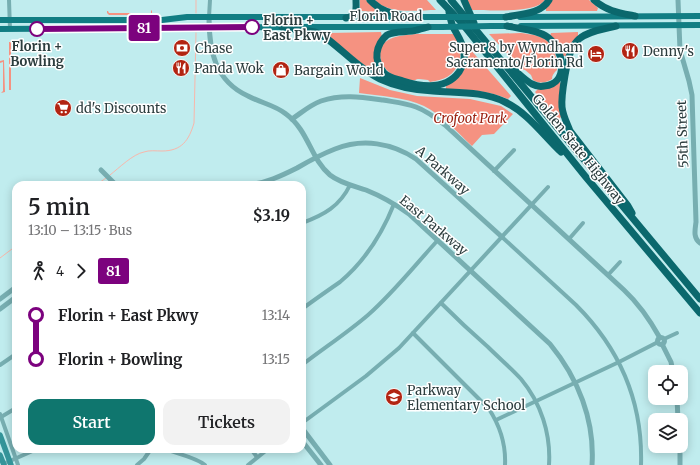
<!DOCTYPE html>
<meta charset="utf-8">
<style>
body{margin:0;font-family:Merriweather,serif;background:#f2f2f2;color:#202124;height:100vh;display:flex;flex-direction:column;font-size:15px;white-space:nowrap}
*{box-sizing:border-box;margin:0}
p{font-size:13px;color:#757577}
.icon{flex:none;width:22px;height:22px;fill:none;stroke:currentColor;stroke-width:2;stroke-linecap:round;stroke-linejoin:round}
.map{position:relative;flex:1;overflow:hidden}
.details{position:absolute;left:12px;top:181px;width:294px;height:272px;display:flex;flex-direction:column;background:#fff;border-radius:12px;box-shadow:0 2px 10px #0003}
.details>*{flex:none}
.badge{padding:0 8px;border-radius:3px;font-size:14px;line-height:26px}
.controls{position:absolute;left:648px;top:365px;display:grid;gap:8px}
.controls a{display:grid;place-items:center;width:40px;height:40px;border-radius:8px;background:#fff;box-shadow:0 2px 10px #0003;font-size:20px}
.map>.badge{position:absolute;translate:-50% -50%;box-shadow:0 0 0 2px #fff}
.legs{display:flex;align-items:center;gap:6px;height:44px;padding:0 16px;font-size:13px}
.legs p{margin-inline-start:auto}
.summary{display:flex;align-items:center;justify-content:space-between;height:68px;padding:0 16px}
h1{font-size:22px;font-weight:600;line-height:30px}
.primary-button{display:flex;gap:8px;margin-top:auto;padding:8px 16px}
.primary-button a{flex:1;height:46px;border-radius:12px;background:#0f766e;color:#fff;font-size:16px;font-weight:600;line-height:46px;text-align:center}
.primary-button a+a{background:#f2f2f2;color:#202124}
ul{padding:0 16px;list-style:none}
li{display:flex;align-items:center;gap:14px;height:44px;font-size:15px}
li i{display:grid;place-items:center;width:6px;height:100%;margin:0 5px;background:currentColor}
li i::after{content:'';width:10px;height:10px;margin:-5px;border:3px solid;border-radius:50%;background:#fff}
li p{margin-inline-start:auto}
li:first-child i{background:linear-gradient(#0000 50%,currentColor 0)}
li:last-child i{background:linear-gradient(currentColor 50%,#0000 0)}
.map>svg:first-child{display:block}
.green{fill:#f59281}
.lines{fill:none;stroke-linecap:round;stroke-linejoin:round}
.stream{stroke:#f8b7ab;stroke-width:1}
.minor{stroke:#77aeb1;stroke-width:4}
.tertiary{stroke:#77aeb1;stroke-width:5}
.secondary{stroke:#349499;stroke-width:5.5}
.primary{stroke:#117d83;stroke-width:6}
.motorway{stroke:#0b686d;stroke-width:7}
.primary-bridge{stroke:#117d83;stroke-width:6}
.line-1-casing{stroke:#fff;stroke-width:9}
.line-1{stroke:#7c027e;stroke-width:6}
.stop-1-dot{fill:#fff;stroke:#7c027e;stroke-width:2}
.labels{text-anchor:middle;stroke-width:3;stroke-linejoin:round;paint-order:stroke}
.street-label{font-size:13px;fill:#2c3d3e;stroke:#fff}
.stop-label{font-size:13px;font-weight:bold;fill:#2c3d3e;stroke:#fff;text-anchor:start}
.poi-label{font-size:13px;fill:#2c3d3e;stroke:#fff;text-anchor:start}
.park-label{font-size:13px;font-style:italic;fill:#9c2313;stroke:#fff}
</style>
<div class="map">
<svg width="700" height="465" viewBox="0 0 700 465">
<rect width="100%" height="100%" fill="#c0ecee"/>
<g class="green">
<path d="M360,0H366L375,9L374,12L362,11L360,9Z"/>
<path d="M375,0H427L436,10C419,10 388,15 375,0Z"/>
<path d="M467,0H545C535,14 488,10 472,10Z"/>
<path d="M552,0H589L598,8L597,11H546V8Z"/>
<path d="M152,10V15H109L107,13V11H108L109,13H151V11Z"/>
<path d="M381,32L382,37L378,41L381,72L379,75L364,65L327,36V33Z"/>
<path d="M578,32V36C572,42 569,47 566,56H563L550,36L551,33Z"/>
<path d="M521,33C526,34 532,34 537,36C553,39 558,57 557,70C554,73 552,75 552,79C546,83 540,84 533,80L531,75L525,70L522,69L514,61L489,34Z"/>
<path d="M417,34H454C455,37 458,41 459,45C461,51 461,56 459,61C455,76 443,80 430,82L428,80C425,80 422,79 419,79C414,79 417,81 413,80C408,80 399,78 395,76C380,69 373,47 390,39C398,35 408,35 417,34Z"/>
<rect x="9" y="42" width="2" height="48"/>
<path d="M470,49L511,96L508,99C486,90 470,90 446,89V86C459,78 469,67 468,51Z"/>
<path d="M4,60L5,92L1,93L3,91V62L0,63V61Z"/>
<path d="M360,78L390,90L417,96L470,99L501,106L513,114L494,134L482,135L472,146C457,132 442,115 424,106C405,97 379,96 359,93Z"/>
<path d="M558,81L561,83V117L558,120L535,92L538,89Z"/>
</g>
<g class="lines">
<g class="stream">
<path d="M196,0V13"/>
<path d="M110,175C119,168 133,154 144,152C149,150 156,151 162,151C182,151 189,140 194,123L196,33"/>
<path d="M96,185L106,178"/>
<path d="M0,258L16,246"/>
</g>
<g class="minor">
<path d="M9,0L10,29"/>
<path d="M209,17L210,0"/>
<path d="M494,171L514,150"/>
<path d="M302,223C324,215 340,206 350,185"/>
<path d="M502,237L576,305C620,349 643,402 641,465"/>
<path d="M569,239L583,223"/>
<path d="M608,275L620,262"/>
<path d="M441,303C456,318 472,333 488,347C499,358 511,368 521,379C541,403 551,434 549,465"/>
<path d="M302,309C314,300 327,291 340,282C365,261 382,234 394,204"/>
<path d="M413,333L489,409C500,426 506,445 505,465"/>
<path d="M664,339L677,333"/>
<path d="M0,365L16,354"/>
<path d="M302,365C324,348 347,333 368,315C394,292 415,265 438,240"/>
<path d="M0,414L18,465"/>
<path d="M1,417L16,408"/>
<path d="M496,420L619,362L658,342"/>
<path d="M302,423L366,376L399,348L548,187"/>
<path d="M165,449C177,454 195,457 205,465"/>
<path d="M251,449L257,457"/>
<path d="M3,464L37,449"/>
<path d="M137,465L144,459L151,449"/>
<path d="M248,465L268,449"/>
</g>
<g class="tertiary">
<path d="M678,0L680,50L689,81L692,95L696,222C695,230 693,238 700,243"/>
<path d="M209,17C209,51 215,81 248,96C261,103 275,105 286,114C309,131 310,158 330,175C340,183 354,186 366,190C381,196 395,204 409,214L550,344C578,378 595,420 592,465"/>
<path d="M292,119C301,113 310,105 321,101C342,94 361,97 383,100C394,102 405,103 416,107C427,111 436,118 445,125L624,290C639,304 650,320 660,338"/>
<path d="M101,170L116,185"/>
<path d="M248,185C266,183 281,176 297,168C309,161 322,154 335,149C363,138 392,143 416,159L502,237"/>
<path d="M0,299L16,287"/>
<path d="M0,309L16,297"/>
<circle cx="661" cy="341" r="3.5"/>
<path d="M662,344L671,362L673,372"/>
<path d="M677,398L678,420"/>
<path d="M302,428L330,465"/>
<path d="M302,441L321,465"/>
<path d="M680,446V465"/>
</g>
<g class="secondary">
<path d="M0,435L11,465"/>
<path d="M0,455L4,465"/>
</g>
<g class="primary">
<path d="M484,17H510"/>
<path d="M520,17L700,16"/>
<path d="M0,20H162L187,17H434"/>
<path d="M491,26H511"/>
<path d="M521,26L700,25"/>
<path d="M298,27H442"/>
<path d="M0,29L286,27"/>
</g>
<g class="motorway">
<path d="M370,0C383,14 397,14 414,18"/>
<path d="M440,0L461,22L585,176L700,313"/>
<path d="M451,0L700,299"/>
<path d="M464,0L474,23"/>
<path d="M594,0C606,11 620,13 635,16"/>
<path d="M506,17C521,14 541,14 549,0"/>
<path d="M346,18C358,16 356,10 356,0"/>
<path d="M507,26C520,29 535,29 546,36C563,46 571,84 544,86C540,87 536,86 532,84C526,81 517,72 511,67"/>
<path d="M616,26C604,29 588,31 579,39C577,41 574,44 573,47C567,56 561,96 562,107C563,116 567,123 570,131L628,206L632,213"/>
<path d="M282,27L315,32L322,35C341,48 360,70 380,79C397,87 415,90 433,91C457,93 483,91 505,102C528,113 543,135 561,152"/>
<path d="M428,27C425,28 421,29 417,30C407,33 396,30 387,35C381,40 378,46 377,53C376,60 380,68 384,73C389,78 397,79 403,81C422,87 446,90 459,72C463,66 465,59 464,52C463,42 457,35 453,27C451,22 450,17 449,12"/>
</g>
<g class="primary-bridge">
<path d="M434,17H484"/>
<path d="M442,27L491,26"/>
</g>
</g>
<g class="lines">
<g class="line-1-casing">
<path id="line-1" d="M37,29L252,27"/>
</g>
<use href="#line-1" class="line-1"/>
</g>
<defs>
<g id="bank-disc" transform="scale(0.9)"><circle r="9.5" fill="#b22412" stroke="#fff"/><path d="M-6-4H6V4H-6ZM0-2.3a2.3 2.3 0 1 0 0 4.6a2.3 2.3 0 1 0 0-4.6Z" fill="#fff"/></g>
<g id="restaurant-disc" transform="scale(0.9)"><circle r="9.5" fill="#b22412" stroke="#fff"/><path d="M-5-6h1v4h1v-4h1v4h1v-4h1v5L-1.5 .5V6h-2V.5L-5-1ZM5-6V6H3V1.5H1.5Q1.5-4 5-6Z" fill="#fff"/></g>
<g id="hotel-disc" transform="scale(0.9)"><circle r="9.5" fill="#b22412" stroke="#fff"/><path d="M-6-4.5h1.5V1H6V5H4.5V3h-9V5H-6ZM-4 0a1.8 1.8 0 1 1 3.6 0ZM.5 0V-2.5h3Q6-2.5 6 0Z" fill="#fff"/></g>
<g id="shop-disc" transform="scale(0.9)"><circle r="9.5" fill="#b22412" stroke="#fff"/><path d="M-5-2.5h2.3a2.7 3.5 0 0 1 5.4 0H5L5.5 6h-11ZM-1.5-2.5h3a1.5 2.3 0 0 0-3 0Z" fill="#fff"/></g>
<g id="supermarket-disc" transform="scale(0.9)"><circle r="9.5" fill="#b22412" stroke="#fff"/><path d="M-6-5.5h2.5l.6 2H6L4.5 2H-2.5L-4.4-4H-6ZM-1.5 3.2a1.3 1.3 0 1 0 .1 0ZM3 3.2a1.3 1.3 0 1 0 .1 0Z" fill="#fff"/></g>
<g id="school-disc" transform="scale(0.9)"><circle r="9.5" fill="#b22412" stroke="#fff"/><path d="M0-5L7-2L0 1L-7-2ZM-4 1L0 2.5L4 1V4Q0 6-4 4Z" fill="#fff"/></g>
</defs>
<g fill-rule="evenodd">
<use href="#bank-disc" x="182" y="48"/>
<use href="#restaurant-disc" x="630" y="51"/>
<use href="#hotel-disc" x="596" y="54"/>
<use href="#restaurant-disc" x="181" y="68"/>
<use href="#shop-disc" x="281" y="70"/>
<use href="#supermarket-disc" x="63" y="108"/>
<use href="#school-disc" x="394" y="397"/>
</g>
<g class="stop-1-dot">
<circle cx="252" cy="27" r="7"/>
<circle cx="37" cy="29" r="7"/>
</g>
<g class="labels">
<g class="street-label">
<text x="386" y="21">Florin Road</text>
<text transform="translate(682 134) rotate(-92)" y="5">55th Street</text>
<text transform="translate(579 149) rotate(51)" y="5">Golden State Highway</text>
<text transform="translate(443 170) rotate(41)" y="5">A Parkway</text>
<text transform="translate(434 225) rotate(40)" y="5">East Parkway</text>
</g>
<g class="stop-label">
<text x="263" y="25">Florin +<tspan x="263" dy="15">East Pkwy</tspan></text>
<text x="37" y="51" text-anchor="middle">Florin +<tspan x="37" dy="15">Bowling</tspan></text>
</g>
<g class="poi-label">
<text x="583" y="52" text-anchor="end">Super 8 by Wyndham<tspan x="583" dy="15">Sacramento/Florin Rd</tspan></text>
<text x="195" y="53">Chase</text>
<text x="643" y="56">Denny's</text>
<text x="194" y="73">Panda Wok</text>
<text x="294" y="75">Bargain World</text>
<text x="76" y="113">dd's Discounts</text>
<text x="407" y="395">Parkway<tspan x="407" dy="15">Elementary School</tspan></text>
</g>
<g class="park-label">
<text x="470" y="123">Crofoot Park</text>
</g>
</g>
</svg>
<div class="controls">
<a><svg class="icon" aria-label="locate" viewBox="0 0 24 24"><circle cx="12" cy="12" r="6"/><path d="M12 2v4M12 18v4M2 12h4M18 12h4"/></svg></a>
<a><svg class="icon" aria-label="layers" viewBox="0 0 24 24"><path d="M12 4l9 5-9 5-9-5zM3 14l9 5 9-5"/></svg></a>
</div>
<b class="badge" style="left:144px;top:28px;background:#7c027e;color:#fff">81</b>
<section class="details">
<div class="summary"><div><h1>5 min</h1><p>13:10 – 13:15 · Bus</p></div><b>$3.19</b></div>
<div class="legs"><svg class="icon" aria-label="walk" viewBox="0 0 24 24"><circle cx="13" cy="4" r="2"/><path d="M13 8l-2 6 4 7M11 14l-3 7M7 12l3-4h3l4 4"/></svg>4<svg class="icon" aria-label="forward" viewBox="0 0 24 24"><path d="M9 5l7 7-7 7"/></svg><b class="badge" style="background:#7c027e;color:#fff">81</b></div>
<ul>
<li><i style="color:#7c027e"></i><b>Florin + East Pkwy</b><p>13:14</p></li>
<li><i style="color:#7c027e"></i><b>Florin + Bowling</b><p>13:15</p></li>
</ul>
<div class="primary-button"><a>Start</a><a>Tickets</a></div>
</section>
</div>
